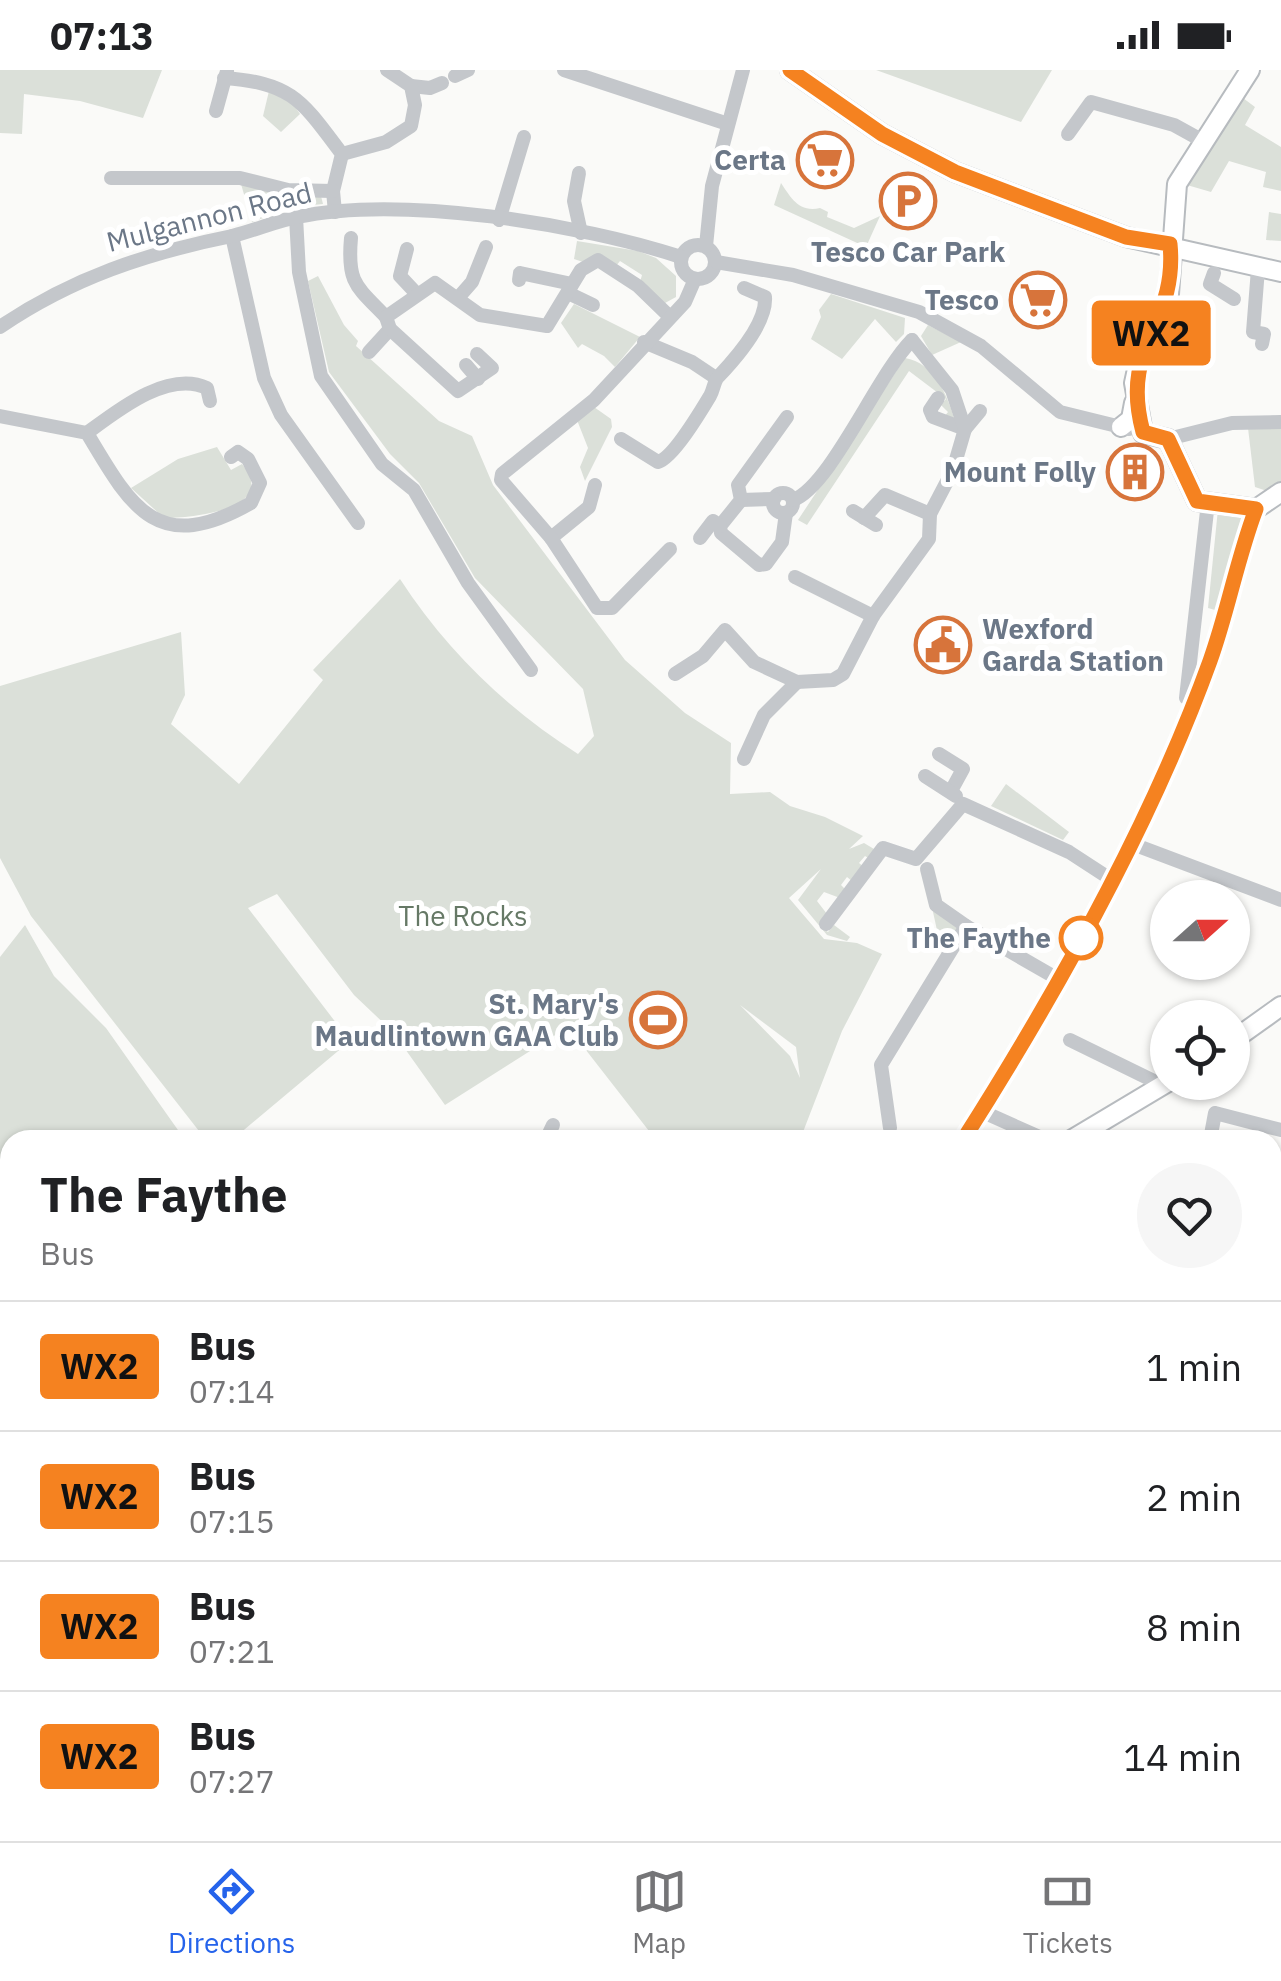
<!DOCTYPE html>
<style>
body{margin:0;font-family:"IBM Plex Sans",sans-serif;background:#f6f6f6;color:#202124;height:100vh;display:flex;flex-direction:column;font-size:38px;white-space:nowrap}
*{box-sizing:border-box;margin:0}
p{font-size:32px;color:#757577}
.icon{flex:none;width:55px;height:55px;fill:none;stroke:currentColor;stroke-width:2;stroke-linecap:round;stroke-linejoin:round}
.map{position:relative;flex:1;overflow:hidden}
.side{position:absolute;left:0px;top:1060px;width:1282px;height:712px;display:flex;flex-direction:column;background:#fff;border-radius:30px 30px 0 0;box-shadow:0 2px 8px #0004}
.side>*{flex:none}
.badge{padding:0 20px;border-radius:8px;font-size:35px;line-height:65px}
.needle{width:65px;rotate:69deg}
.fabs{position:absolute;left:1150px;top:810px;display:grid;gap:20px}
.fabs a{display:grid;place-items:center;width:100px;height:100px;border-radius:50%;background:#fff;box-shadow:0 2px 8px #0004;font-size:50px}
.map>.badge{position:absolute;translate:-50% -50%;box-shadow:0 0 0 5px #fff}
.round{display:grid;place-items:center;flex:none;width:105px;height:105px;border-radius:52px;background:#f6f6f6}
.head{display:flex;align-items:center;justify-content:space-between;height:170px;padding:0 40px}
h1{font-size:48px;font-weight:700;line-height:75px}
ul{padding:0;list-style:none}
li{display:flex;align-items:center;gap:30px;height:130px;padding:0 40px;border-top:2px solid #e0e0e0}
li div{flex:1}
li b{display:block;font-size:38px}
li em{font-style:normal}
li .badge{min-width:110px;font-weight:700;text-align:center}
.status{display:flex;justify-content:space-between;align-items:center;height:70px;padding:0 50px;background:#fff;direction:ltr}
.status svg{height:28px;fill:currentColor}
.tab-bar{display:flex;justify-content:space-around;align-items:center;height:140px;border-top:2px solid #e0e0e0;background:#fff;font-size:28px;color:#757577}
.tab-bar a{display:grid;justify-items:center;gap:5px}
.tab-bar .current{color:#2563eb}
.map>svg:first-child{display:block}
.green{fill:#dbe0d9;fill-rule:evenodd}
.water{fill:#bdc6cb}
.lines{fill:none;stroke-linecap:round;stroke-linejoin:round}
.major-casing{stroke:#b7bbbf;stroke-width:22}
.minor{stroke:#c4c7cb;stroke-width:14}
.major{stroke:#fff;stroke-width:18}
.rail{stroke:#a5aab0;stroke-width:2.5;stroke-dasharray:15 8;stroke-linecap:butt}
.line-casing{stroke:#fff;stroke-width:22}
.line{stroke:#f58220;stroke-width:15}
.stop-dot{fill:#fff;stroke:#f58220;stroke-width:5}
.labels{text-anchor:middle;stroke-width:10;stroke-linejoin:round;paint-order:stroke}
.poi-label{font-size:28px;font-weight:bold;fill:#6b7787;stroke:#fff;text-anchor:end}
.street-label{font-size:28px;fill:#6b7787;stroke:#fff}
.park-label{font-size:28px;fill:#667966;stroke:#fff}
.stop-label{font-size:28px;font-weight:bold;fill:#6b7787;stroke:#fff;text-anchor:end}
</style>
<div class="status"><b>07:13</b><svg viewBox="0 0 49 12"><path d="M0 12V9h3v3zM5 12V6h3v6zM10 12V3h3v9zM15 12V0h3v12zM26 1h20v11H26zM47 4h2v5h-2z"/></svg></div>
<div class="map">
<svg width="1281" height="1771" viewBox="0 0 1281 1771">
<rect width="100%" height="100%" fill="#fafaf8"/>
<g class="green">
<path d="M0,0H162L143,48L80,31L24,24L22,64L0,63Z"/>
<path d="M876,0H1052L1021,52Z"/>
<path d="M269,21L293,34L300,44L281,62L263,46Z"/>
<path d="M1243,28L1255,37L1245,55L1281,77V121L1263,117L1266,102L1229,91L1211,122L1187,115Z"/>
<path d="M781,113C790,126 798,143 820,138L828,142L827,147L854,158L880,146L866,177L774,135Z"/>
<path d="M241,114L321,126L323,134L294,137L252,152Z"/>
<path d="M1269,142L1281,144V171L1266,170Z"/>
<path d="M577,171L638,181L656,188L676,206V227L665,233L640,212L642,205L620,191L616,196L596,185L583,192L574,189Z"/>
<path d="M318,206L344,255L358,271L356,276L439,351L472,366L493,415L625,590L685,643L731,673L730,724L770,722L790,736L825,747L863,766L849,779L864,773L874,779L870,789L865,786L859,793L864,797L853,812L847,807L841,815L846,820L840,828L824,822L817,831L827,844L819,855L828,862L834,855L850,867L847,871L827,865L798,830L821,799L789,828L824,869L857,873L882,884L842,961L803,1062L788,1070H656L568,957L445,1035L393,962L354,925L277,824L248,838L350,971L232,1070H206L31,846L0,788V616L181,562L185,625L171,654L239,714L323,610L313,600L400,509C447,581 506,638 578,684L594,666L583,619L475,508L419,413L390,384L329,302L308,211ZM740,935L796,977L800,1008L790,986Z"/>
<path d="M831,224L905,248L904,264L896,272L875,249L842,289L811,269L821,247L819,240Z"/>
<path d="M574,234L640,267L615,297L604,286L582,274L578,278L561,253Z"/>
<path d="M928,255L961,272L932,285L921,266Z"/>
<path d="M905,288C934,293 947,324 955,351L944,347L948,342L941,335L946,329L909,301L807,455L798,450Z"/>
<path d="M594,337L611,349L612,357L585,411L580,397L588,378L577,350Z"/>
<path d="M1281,357V419L1267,421L1255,417L1248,358Z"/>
<path d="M217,377L231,400L242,394C280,439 193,448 164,448L131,418L178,389Z"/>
<path d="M1218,439L1242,445L1222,542L1208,538Z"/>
<path d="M1006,714L1069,762L1063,770L991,736Z"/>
<path d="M934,841L958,857L942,883L933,842Z"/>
<path d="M25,855L54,906L106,958L185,1070H10V1254L0,1256V887Z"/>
<path d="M0,1632H9L10,1648V1762L20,1763V1771H0Z"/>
</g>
<path class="water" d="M1281,1259V1771H758L771,1762H1272V1260Z"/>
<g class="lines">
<g class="major-casing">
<g id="major">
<path d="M790,0L882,64L955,102L1126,167L1281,202"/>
<path d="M1250,0L1177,114L1169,224L1141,281L1134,313L1143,363L1168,369L1197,431L1256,439L1281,422"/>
<path d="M1121,357L1131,349L1134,333"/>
<path d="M1232,971L1281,936"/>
<path d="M1071,1070L1168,1012"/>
<path d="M0,1599H10"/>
</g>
</g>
<g class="minor">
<path d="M564,0L728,54"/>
<path d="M455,6L468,0"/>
<path d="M224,8C293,13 302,31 342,84L333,121L335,142"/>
<path d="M411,16L430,18L442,13"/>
<path d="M216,41L227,1"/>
<path d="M1068,64L1091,32L1174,55L1203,71"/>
<path d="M342,84L386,72L411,56L415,35L411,16L387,0"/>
<path d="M579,103L574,131L581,163"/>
<path d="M111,108H240L288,120L333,121"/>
<path d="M296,147L299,202L321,306L382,394L414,420L468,513L531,600"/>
<path d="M499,150L524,67"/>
<path d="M232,166L264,308L281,345L358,453"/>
<path d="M351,168C347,213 356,216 386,247"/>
<circle cx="698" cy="192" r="17"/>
<path d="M706,176L712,116L743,0"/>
<path d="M407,179L400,206L415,222"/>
<path d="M716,192L793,205L919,242L981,276L1060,342L1129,359"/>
<path d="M1258,199L1253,262L1264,264L1262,274"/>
<path d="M1214,203L1210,214L1234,229"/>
<path d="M519,210L520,203L572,214"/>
<path d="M568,223L593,235"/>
<path d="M458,228L472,212L486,177"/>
<path d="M0,257C72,208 147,183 232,166C254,161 275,151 297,147C401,125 581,154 681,187"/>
<path d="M644,272L692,292L716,308"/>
<path d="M369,282L390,259"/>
<path d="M477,284L492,298L458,321L390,259L386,247L435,213L480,245L547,256L581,200L598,190L638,216L669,246"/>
<path d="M466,295L478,309"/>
<path d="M938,328L930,340L933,347L965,359L980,341"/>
<path d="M0,346L87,363C132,439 158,486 251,433L260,413L248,389L238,382L231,387"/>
<path d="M87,363C118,340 168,300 207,318L210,331"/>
<path d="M621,369L658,392C673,388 701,341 710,326C714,319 714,310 719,306C736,288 767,253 765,227L744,218"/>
<path d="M1168,369L1232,353L1281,352"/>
<circle cx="783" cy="433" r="10"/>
<path d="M741,430L774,429"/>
<path d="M793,430C831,416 877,305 912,270"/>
<path d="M853,441L876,455"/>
<path d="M786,443L782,472L766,494L759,495L721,463L720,456L741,430L738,415L787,347"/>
<path d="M864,448L885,425L930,444"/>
<path d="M551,468L589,437L595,415"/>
<path d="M700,468L713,451L720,456"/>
<path d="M670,479L612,538H597L551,468L501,410L502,404L594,330L685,232L695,209"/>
<path d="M795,507L873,546"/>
<path d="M675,604L703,586L725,560L754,592L797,612L833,610L843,604L873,546L929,469L930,444L953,400L965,359L952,320L912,270"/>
<path d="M1186,628L1208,432"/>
<path d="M939,684L963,699L951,721"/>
<path d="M744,689L764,645L797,612"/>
<path d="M925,706L956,726"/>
<path d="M1130,773L1281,830"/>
<path d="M927,799L936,835L966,856"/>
<path d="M826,854L883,778L916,789L963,734L1069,782L1112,810"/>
<path d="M1070,970L1162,1015"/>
<path d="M981,1041L1046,1070"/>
<path d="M890,1058L881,995L966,856L1058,909"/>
<path d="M546,1070L553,1055"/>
<path d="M963,1070C1056,923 1151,755 1210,591C1228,541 1237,489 1256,439"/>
<path d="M1210,1070L1215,1043L1281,1060"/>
</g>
<use href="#major" class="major"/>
<g class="rail">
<path d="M1272,1200L1281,1181"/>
<path d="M708,1771L721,1762"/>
</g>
</g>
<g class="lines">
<g class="line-casing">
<path id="line" d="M790,0L882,64L955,102L1126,167L1170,174C1178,256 1119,274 1143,362L1168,369L1197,431L1256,439C1237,489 1228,541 1210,591C1150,757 1057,922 963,1070"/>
</g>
<use href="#line" class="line"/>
</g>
<defs>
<g id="supermarket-ring" transform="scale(2.875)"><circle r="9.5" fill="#fff" stroke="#d7743b" stroke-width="1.5"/><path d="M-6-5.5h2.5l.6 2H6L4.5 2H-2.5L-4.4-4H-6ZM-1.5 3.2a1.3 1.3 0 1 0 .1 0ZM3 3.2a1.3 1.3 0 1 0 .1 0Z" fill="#d7743b"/></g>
<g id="parking-ring" transform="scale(2.875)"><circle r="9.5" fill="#fff" stroke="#d7743b" stroke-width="1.5"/><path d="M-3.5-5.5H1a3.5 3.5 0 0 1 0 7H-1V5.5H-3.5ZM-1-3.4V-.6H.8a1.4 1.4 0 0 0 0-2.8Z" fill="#d7743b"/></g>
<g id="building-ring" transform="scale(2.875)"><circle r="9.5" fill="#fff" stroke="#d7743b" stroke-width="1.5"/><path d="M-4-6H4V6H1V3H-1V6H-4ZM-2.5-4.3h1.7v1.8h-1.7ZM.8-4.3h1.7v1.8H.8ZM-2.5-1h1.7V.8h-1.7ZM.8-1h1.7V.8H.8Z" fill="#d7743b"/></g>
<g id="civic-ring" transform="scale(2.875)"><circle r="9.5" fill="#fff" stroke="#d7743b" stroke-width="1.5"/><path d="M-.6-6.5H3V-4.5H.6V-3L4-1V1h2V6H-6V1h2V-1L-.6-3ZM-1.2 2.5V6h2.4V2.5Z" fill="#d7743b"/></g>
<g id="stadium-ring" transform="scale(2.875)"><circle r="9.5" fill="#fff" stroke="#d7743b" stroke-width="1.5"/><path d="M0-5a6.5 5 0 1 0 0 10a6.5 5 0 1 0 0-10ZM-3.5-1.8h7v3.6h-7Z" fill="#d7743b"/></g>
</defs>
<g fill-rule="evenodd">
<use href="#supermarket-ring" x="825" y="90"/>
<use href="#parking-ring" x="908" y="131"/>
<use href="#supermarket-ring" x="1038" y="230"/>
<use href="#building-ring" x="1135" y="402"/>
<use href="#civic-ring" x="943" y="575"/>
<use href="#stadium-ring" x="658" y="950"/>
</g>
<circle class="stop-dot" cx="1081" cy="868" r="20"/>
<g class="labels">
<g class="poi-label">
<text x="786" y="100">Certa</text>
<text x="908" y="192" text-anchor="middle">Tesco Car Park</text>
<text x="999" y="240">Tesco</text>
<text x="1096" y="412">Mount Folly</text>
<text x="982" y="569" text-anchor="start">Wexford<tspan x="982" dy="32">Garda Station</tspan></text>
<text x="619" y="944">St. Mary's<tspan x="619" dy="32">Maudlintown GAA Club</tspan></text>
</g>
<g class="street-label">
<text transform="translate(209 147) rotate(-14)" y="10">Mulgannon Road</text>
</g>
<g class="park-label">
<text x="463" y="856">The Rocks</text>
</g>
<g class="stop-label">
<text x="1051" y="878">The Faythe</text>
</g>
</g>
</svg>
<div class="fabs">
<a><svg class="needle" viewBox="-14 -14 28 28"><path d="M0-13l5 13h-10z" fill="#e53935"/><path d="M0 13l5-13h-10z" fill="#757577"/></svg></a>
<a><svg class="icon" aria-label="locate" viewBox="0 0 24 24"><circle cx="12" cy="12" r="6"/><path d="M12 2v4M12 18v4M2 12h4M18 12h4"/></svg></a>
</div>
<b class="badge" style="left:1151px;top:263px;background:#f58220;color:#111">WX2</b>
<section class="side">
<div class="head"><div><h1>The Faythe</h1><p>Bus</p></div><a class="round"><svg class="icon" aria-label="heart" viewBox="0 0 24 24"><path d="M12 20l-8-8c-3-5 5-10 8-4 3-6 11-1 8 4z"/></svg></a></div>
<ul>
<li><span class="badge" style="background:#f58220;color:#111">WX2</span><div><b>Bus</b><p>07:14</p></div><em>1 min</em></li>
<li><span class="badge" style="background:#f58220;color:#111">WX2</span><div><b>Bus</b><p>07:15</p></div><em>2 min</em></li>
<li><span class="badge" style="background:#f58220;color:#111">WX2</span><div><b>Bus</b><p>07:21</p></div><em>8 min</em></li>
<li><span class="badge" style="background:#f58220;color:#111">WX2</span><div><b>Bus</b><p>07:27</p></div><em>14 min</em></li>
</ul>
</section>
</div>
<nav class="tab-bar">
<a class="current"><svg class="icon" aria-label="directions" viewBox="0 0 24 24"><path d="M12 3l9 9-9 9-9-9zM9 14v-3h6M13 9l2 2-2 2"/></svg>Directions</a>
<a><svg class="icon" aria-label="map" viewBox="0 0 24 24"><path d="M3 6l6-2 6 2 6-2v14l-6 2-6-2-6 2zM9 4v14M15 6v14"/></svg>Map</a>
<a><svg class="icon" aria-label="tickets" viewBox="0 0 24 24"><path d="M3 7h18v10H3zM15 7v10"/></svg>Tickets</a>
</nav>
